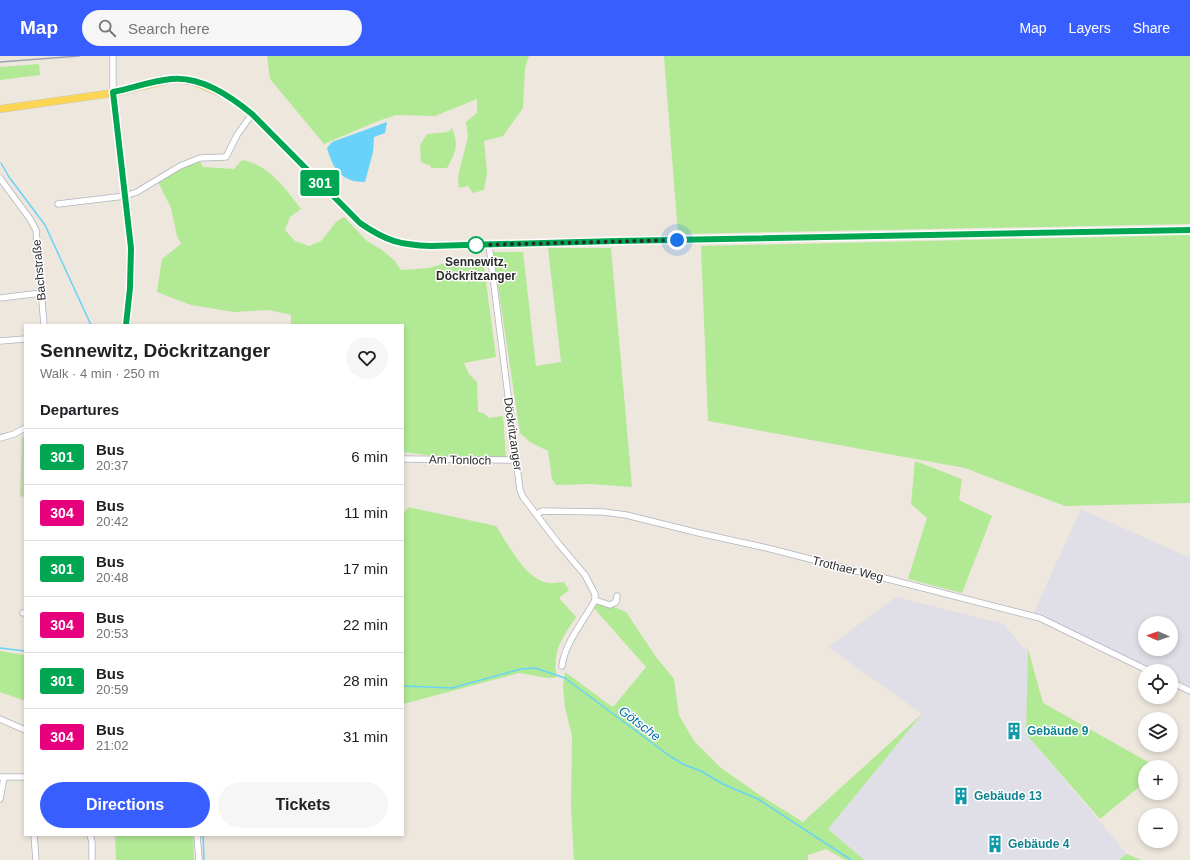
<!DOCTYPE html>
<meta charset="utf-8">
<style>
body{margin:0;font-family:Helvetica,sans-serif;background:#f6f6f6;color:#202124;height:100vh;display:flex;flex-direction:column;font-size:15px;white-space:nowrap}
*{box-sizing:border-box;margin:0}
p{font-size:13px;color:#757577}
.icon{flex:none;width:22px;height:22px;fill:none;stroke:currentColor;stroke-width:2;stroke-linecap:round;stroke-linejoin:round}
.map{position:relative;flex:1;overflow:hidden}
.panel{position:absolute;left:24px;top:268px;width:380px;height:512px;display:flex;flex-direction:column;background:#fff;border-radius:0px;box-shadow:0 2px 6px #0003}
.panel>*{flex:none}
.badge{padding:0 8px;border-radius:3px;font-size:14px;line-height:26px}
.needle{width:26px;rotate:272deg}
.buttons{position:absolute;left:1138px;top:560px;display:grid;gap:8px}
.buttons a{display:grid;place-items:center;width:40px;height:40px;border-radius:50%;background:#fff;box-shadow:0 2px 6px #0003;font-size:20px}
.you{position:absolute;width:20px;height:20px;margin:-10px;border:3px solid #fff;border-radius:50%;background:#1a73e8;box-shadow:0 0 0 6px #1a73e833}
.map>.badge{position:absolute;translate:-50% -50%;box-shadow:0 0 0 2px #fff}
h2{padding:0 16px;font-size:15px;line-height:36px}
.round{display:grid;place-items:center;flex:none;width:42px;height:42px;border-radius:21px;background:#f6f6f6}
.headline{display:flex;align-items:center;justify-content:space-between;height:68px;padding:0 16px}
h1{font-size:19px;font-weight:700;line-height:30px}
.button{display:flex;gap:8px;margin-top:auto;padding:8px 16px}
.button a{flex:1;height:46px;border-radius:24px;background:#395eff;color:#fff;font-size:16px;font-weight:700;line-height:46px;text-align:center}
.button a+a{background:#f6f6f6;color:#202124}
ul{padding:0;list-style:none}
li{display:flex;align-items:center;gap:12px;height:56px;padding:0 16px;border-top:1px solid #e0e0e0}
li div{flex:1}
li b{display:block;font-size:15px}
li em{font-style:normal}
li .badge{min-width:44px;font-weight:700;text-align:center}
header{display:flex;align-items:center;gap:24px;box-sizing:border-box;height:56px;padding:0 20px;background:#395eff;color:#fff}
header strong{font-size:19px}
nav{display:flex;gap:22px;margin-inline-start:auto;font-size:14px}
.search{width:280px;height:36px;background:#f6f6f6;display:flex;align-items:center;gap:10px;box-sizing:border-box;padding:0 14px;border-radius:22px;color:#757577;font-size:15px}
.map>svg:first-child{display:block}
.industrial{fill:#e0dee6;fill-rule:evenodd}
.green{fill:#b1e995}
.cemetery{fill:#c5dab2}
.water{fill:#68d2f8}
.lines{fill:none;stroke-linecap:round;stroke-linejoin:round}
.stream{stroke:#68d2f8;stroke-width:1.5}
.minor-casing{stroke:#b1b3c0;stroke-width:7}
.major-casing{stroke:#c8c8c8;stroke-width:8}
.minor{stroke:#fff;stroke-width:5.5}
.major{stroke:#fcd554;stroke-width:7}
.rail{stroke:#9fa2b7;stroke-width:1.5}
.line-casing{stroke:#fff;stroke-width:9}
.line{stroke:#00a651;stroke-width:6}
.walk{stroke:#2b2b2b;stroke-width:4;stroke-dasharray:0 7.2}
.stop-dot{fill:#fff;stroke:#00a651;stroke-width:2}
.labels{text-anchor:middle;stroke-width:3;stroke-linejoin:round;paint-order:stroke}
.stop-label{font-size:12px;font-weight:bold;fill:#2b2b2b;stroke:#fff}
.street-label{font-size:12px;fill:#2b2b2b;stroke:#fff}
.culture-label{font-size:12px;font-weight:bold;fill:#0d838f;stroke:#fff;text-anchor:start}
.water-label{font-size:13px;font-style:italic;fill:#036fa8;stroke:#fff}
</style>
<header>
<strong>Map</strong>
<div class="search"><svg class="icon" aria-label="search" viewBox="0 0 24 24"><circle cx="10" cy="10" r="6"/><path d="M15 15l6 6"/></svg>Search here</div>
<nav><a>Map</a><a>Layers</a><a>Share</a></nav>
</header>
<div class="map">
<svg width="1190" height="804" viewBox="0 0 1190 804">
<rect width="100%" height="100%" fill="#eee7dd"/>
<g class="industrial">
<path d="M1081,453L1190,502V631L1171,622V615H1157L1034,556ZM1145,567H1171V593H1145Z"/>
<path d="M896,541L1004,568L1022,591L1028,593L1026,678L1127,798L1117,804H864L828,773L922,658L828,591Z"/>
</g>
<g class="green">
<path d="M267,0H529L525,12L523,52L503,80L484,85L487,116L484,134L473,137L468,130L459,132L458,121L468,80L466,66L477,57V43L435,60L396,59L378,65L324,88L270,23Z"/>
<path d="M664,0H1190V168L678,178Z"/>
<path d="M39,8L40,19L0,24V11Z"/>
<path d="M452,72C459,89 456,96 447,112H431V110L421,106L420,89L427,78L448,76Z"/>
<path d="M199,104L203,111L234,113L242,104C268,108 286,133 301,153L290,161L285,174L295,185L309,190L321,185L336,166L344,161L367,185L382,194L395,205L401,214L429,212L452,205L483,203L496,301L464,307L469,318L477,326L478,356L483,357L489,362L503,360L506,401H441L403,396V269H291V259L269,254L234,256L191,249L157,236L162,203L181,188L177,180L171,152L158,126L179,112Z"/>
<path d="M1190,179V447L1065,450L965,412L708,365L701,190Z"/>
<path d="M548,192H611L632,431L591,428L556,429L552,423L548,395L530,386L520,377L493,196H523L536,310L561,306Z"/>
<path d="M915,405L962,423L959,444L992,460L962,537L908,523L927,462L911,448Z"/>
<path d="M408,451L496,470C508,488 525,523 548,527C553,528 559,526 564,526L569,534L559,542L576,561C563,581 551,596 557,621C546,624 531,618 519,617L403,648V459Z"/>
<path d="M599,548L612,550L626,556L656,601L674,623L679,659L694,685L721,712L761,740L803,766L922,658L828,773L864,804H845L826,793L808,799V804H574L571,752L572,680L565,652L563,630L565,616L611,650H614L646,611L593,551Z"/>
<path d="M1028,593L1043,647L1157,711H1145V726L1100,763L1026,678Z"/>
<path d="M0,595L25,599V645L0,636Z"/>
<path d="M115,779H193L194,804H116Z"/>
<path d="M1127,798L1141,804H1118Z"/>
</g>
<path class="cemetery" d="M25,380V440L20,441L22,381Z"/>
<path class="water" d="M387,66L385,77L374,81L373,96L365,126C341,126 333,113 327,92L332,86Z"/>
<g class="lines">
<g class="stream">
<path d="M1,107L9,121L45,169L91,269"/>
<path d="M0,592L25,595"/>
<path d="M403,630L452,632L521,613L535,612L565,622L671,701L685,709L701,715L723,728L758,743L851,804"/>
<path d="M203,779L204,804"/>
</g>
<g class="minor-casing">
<g id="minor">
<path d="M113,0V37L131,192L130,232L126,269"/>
<path d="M0,122L30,163L36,174L44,269"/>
<path d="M58,148L125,140L137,136L180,110L200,102L226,101L237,79L252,58"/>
<path d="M489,189L520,434L523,441L558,487L585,519L595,538V544L610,549L616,546L617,540"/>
<path d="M0,242L41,237"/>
<path d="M0,285L25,283"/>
<path d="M0,382L14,378L25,372"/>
<path d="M403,403L516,404"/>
<path d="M537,458L542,455L604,456L626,459L699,477L767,492L1040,562L1149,615"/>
<path d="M23,557H25"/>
<path d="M562,610C565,586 584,565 595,544"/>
<path d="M1171,626L1190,635"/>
<path d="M0,663L25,674"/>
<path d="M0,721H25"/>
<path d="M0,743L4,722"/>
<path d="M34,779L36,804"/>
<path d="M90,779L92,786V804"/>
<path d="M197,779L199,804"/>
</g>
</g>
<g class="major-casing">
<path id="major" d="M0,53L113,37L172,23L192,25L228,40L252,58L360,167C386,185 400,189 431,190L616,185L1190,174"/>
</g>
<use href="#minor" class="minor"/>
<use href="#major" class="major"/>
<path class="rail" d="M0,6L79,0"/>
</g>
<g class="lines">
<g class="line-casing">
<path id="line" d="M126,269L130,232L131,192L113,36C132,32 152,25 171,23C201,20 230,40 252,58L360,167C386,185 400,189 431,190L616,185L1190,174"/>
</g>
<use href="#line" class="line"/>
<path class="walk" d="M476,189L677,184"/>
</g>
<defs>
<g id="building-bare" transform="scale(1.38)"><path d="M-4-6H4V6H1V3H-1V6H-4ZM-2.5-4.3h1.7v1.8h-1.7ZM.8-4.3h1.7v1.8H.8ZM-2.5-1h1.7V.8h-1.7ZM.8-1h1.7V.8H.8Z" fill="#0f9aa8" stroke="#fff" stroke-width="2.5" paint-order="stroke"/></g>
</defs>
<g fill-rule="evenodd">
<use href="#building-bare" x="1014" y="675"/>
<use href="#building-bare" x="961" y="740"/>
<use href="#building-bare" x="995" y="788"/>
</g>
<circle class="stop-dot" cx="476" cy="189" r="8"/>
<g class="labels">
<g class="stop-label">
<text x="476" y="210">Sennewitz,<tspan x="476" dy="14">Döckritzanger</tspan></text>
</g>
<g class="street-label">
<text transform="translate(39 214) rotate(-95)" y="4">Bachstraße</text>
<text transform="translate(513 378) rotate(82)" y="4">Döckritzanger</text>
<text transform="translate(460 404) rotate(1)" y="4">Am Tonloch</text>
<text transform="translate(848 513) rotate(14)" y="4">Trothaer Weg</text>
</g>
<g class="culture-label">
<text x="1027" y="679">Gebäude 9</text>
<text x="974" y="744">Gebäude 13</text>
<text x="1008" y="792">Gebäude 4</text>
</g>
<g class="water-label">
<text transform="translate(640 667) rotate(37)" y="5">Götsche</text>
</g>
</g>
</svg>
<div class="buttons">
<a><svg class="needle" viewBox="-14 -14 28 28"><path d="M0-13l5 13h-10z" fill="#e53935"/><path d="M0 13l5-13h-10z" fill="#757577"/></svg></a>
<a><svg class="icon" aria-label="locate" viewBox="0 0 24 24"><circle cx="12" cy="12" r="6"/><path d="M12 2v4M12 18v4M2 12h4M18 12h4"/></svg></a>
<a><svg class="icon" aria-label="layers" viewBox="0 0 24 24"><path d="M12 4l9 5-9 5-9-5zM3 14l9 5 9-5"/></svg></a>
<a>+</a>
<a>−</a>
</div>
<div class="you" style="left:677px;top:184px"></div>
<b class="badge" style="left:320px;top:127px;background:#00a651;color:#fff">301</b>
<section class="panel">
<div class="headline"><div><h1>Sennewitz, Döckritzanger</h1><p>Walk · 4 min · 250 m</p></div><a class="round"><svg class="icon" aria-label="heart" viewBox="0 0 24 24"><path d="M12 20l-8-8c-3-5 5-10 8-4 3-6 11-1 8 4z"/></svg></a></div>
<h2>Departures</h2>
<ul>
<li><span class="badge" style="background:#00a651;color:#fff">301</span><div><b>Bus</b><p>20:37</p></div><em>6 min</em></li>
<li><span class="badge" style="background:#e6007e;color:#fff">304</span><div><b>Bus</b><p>20:42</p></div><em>11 min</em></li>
<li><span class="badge" style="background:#00a651;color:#fff">301</span><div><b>Bus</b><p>20:48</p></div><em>17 min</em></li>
<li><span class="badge" style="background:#e6007e;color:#fff">304</span><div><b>Bus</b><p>20:53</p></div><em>22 min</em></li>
<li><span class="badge" style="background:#00a651;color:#fff">301</span><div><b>Bus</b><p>20:59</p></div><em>28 min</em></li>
<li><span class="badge" style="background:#e6007e;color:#fff">304</span><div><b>Bus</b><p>21:02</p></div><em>31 min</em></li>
</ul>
<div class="button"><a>Directions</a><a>Tickets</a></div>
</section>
</div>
